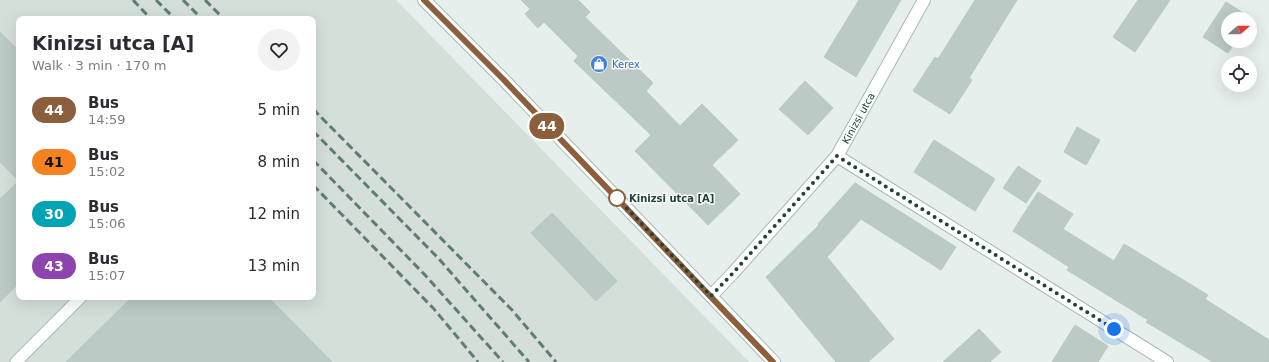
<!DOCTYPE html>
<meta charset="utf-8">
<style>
body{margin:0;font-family:"DejaVu Sans",sans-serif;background:#f2f2f3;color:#2b2b33;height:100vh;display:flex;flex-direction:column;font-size:15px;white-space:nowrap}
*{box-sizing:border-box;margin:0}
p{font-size:13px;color:#7c7c81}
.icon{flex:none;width:22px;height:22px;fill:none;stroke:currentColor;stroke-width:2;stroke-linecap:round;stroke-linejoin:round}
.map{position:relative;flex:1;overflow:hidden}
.side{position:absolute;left:16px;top:16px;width:300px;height:284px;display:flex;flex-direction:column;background:#fff;border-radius:8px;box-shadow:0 4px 16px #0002}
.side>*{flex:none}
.badge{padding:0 8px;border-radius:13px;font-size:14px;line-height:26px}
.needle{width:26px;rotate:70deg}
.fabs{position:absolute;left:1221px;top:12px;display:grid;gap:8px}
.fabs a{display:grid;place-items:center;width:36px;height:36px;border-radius:50%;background:#fff;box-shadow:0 4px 16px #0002;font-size:20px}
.you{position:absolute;width:20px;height:20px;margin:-10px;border:3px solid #fff;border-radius:50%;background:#1a73e8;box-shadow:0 0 0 6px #1a73e833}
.map>.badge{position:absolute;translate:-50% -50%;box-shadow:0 0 0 2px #fff}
.round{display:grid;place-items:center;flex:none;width:42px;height:42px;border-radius:21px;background:#f2f2f3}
.head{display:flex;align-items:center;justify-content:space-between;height:68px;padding:0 16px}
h1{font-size:19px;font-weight:800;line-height:30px}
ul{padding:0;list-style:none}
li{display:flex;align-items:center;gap:12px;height:52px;padding:0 16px}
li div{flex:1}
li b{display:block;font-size:15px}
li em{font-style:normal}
li .badge{min-width:44px;font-weight:700;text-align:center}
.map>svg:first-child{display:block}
.built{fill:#d4dfda;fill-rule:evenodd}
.building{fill:#bbcac4;stroke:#b8c9c2}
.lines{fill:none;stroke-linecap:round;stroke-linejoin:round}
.lane-casing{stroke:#a8b8b2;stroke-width:13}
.street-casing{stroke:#a8b8b2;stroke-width:14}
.secondary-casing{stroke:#a4bbb3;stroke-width:14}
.lane{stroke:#fff;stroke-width:11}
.street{stroke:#fff;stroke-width:12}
.secondary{stroke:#fff;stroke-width:12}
.rail{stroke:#5f7d75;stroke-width:3;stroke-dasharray:8 4;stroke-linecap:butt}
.line-casing{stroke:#fff;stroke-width:9}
.line{stroke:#8b5e3c;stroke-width:6}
.walk{stroke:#24423a;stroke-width:4;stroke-dasharray:0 7.2}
.stop-dot{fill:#fff;stroke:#8b5e3c;stroke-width:2}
.labels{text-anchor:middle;stroke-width:3;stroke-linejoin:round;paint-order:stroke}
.shop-label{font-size:10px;fill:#366cbe;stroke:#f7fbf9;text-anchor:start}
.street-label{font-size:10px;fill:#24423a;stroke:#f7fbf9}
.stop-label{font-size:10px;font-weight:bold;fill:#24423a;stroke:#f7fbf9;text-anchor:start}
</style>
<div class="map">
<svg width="1269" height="362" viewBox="0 0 1269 362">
<rect width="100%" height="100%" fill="#e6efeb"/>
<path class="built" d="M0,0H396L749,362H0ZM19,19H313V297H19Z"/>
<g class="building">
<path d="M521,0H578L590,12L585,17L653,83L646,91L680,126L702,104L738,140L712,165L740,194L708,225L635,151L651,135L574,61L578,56L544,22L538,28L525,14L530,9Z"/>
<path d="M859,0H901L856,77L824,57Z"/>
<path d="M975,0H1017L969,78L972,80L950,114L913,91L935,57L938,59Z"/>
<path d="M1138,0H1170L1135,52L1113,37Z"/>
<path d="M1226,2L1251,18L1250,19H1228V41H1236L1228,53L1203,37Z"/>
<path d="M0,32L19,51V283L0,302V199L19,181L0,162Z"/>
<path d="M805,81L833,108L808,135L779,109Z"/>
<path d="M1077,127L1100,140L1086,165L1064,152Z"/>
<path d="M934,140L995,179L975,211L914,172Z"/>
<path d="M1018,166L1041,181L1026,203L1003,188Z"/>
<path d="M855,183L956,247L941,270L861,219L827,257L894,339L868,362H836L766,277L819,225L818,224Z"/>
<path d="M1038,192L1073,214L1063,229L1114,261L1124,244L1208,295L1205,299L1269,340V362H1213L1146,322L1148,320L1067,270L1069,267L1013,231Z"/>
<path d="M552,213L617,281L596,301L531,233Z"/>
<path d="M132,297H268L332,362H66Z"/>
<path d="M1075,325L1108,346L1098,362H1052Z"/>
<path d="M979,329L1001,352L990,362H943Z"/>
</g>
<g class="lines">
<g class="lane-casing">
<path id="lane" d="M16,362L81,297"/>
</g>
<g class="street-casing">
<g id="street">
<path d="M837,156L1167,362"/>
<path d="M711,296L733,273L837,156L924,0"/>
</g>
</g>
<g class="secondary-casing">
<path id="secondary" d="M424,0L503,79L774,362"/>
</g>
<use href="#lane" class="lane"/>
<use href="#street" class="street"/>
<use href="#secondary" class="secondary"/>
<g class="rail">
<path d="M133,0L151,19"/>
<path d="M156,0L175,19"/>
<path d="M183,0L202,19"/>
<path d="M205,0L224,19"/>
<path d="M313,109L512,310L556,362"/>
<path d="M313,131L439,259L529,362"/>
<path d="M313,160L425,275L503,362"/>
<path d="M313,185L434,309L478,362"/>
</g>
</g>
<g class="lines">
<g class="line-casing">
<path id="line" d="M424,0L503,79L773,362"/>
</g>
<use href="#line" class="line"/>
<path class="walk" d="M617,198L711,296L733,273L837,156L1114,329"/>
</g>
<defs>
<g id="shop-disc" transform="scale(0.9)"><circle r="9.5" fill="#3f7fe0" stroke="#f7fbf9"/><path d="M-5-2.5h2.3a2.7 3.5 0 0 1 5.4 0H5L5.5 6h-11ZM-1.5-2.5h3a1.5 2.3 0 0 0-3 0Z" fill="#fff"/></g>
</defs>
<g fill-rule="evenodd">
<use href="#shop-disc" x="599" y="64"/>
</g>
<circle class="stop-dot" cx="617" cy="198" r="8"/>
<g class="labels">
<g class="shop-label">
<text x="612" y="68">Kerex</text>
</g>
<g class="street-label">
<text transform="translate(858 118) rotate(-61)" y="4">Kinizsi utca</text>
</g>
<g class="stop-label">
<text x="629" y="202">Kinizsi utca [A]</text>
</g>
</g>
</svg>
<div class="fabs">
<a><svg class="needle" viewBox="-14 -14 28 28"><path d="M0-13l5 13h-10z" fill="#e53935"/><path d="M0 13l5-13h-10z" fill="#7c7c81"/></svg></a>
<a><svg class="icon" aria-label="locate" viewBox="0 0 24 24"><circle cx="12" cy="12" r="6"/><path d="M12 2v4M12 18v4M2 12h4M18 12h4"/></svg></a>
</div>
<div class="you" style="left:1114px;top:329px"></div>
<b class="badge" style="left:547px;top:126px;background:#8b5e3c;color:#fff">44</b>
<section class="side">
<div class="head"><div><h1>Kinizsi utca [A]</h1><p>Walk · 3 min · 170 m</p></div><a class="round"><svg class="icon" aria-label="heart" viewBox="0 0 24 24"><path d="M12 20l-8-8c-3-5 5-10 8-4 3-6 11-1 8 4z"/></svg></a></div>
<ul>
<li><span class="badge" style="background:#8b5e3c;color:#fff">44</span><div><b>Bus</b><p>14:59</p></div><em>5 min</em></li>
<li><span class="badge" style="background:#f58220;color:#111">41</span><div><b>Bus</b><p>15:02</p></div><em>8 min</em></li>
<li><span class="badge" style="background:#00a3b4;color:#fff">30</span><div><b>Bus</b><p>15:06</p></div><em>12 min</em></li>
<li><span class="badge" style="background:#8e44ad;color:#fff">43</span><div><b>Bus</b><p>15:07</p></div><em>13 min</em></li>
</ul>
</section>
</div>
